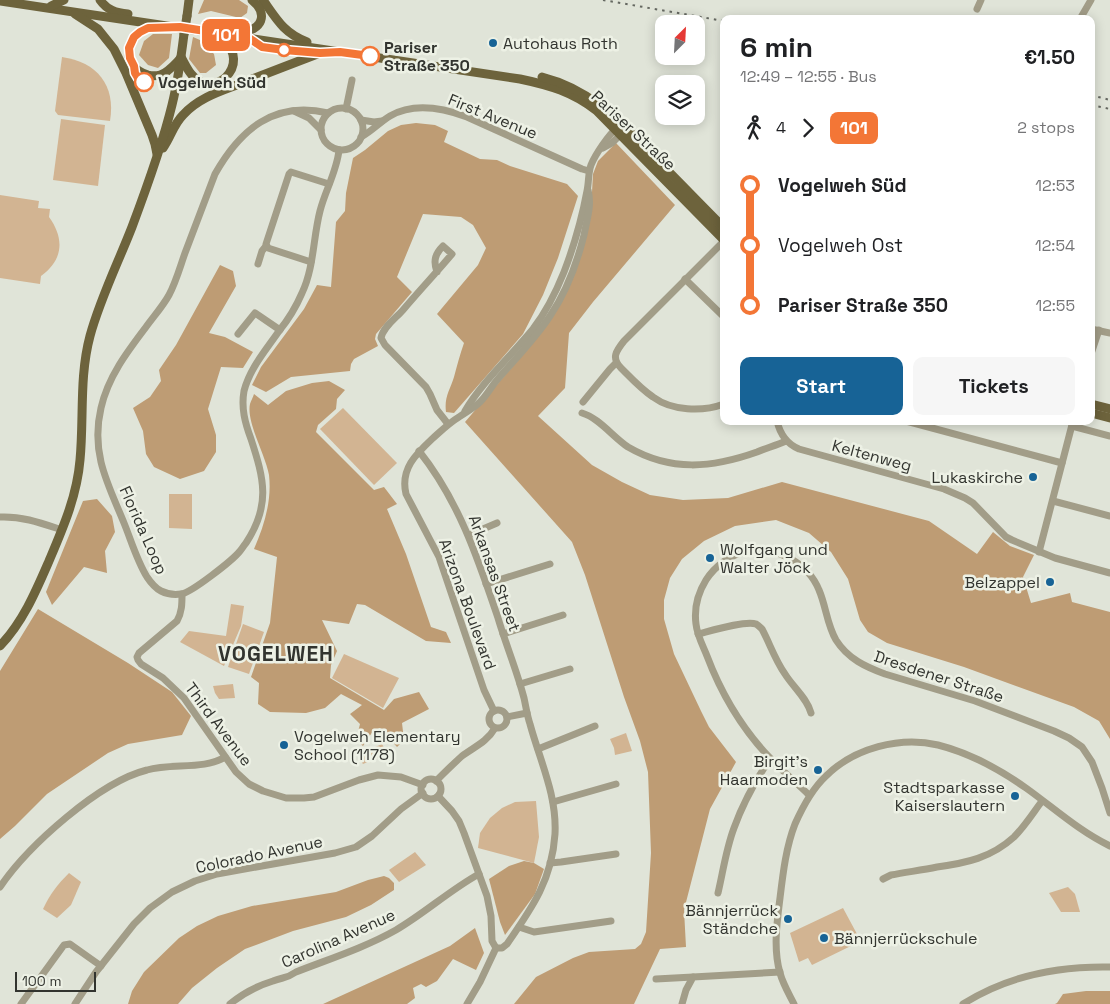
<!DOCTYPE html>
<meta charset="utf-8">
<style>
body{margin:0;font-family:"Space Grotesk",sans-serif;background:#f6f6f6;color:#202124;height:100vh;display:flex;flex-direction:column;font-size:19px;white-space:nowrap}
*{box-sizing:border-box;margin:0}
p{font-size:16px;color:#757577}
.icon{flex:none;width:28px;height:28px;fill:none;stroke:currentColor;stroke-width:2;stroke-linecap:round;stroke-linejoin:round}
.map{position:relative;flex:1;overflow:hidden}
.panel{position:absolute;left:720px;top:15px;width:375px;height:410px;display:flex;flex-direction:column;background:#fff;border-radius:10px;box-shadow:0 2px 12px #0003}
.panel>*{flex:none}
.badge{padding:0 10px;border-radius:8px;font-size:18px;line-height:32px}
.needle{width:32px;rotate:24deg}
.fabs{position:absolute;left:655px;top:15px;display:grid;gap:10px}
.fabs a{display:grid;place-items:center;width:50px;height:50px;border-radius:10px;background:#fff;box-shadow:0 2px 12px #0003;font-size:25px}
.scale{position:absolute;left:15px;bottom:12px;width:81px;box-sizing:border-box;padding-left:5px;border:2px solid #32342f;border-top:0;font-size:14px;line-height:18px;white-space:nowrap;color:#32342f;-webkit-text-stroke:4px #edf1e5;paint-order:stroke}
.map>.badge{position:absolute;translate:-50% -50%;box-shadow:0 0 0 2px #fff}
.legs{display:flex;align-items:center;gap:8px;height:55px;padding:0 20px;font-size:16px}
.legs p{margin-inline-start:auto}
.head{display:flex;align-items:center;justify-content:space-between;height:85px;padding:0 20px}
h1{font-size:28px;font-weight:700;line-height:38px}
.button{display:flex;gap:10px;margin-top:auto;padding:10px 20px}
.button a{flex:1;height:58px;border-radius:10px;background:#176396;color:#fff;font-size:20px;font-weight:700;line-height:58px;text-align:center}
.button a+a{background:#f6f6f6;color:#202124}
ul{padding:0 20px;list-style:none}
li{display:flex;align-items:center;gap:18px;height:60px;font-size:19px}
li i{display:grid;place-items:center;width:8px;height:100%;margin:0 6px;background:currentColor}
li i::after{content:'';width:12px;height:12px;margin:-6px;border:4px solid;border-radius:50%;background:#fff}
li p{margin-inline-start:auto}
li:first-child i{background:linear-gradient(#0000 50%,currentColor 0)}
li:last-child i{background:linear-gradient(currentColor 50%,#0000 0)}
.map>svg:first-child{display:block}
.green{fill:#d2b492}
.forest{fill:#be9c74}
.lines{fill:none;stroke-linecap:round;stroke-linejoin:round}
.minor{stroke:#a29d88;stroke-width:7}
.major{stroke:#6d633c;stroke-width:9}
.rail{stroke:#656861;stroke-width:2;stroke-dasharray:2.5 5;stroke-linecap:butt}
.major-bridge{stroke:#6d633c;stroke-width:9}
.line-1-casing{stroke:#fff;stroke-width:11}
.line-1{stroke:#f37636;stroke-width:8}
.poi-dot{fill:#176396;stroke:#edf1e5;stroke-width:2}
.stop-1-dot{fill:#fff;stroke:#f37636;stroke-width:2.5}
.labels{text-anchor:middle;stroke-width:5;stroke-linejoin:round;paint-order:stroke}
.poi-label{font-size:16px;fill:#32342f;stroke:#edf1e5;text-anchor:end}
.stop-label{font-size:16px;font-weight:bold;fill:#32342f;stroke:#edf1e5;text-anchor:start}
.street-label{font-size:16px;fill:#32342f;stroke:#edf1e5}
.district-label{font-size:21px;font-weight:bold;letter-spacing:1px;fill:#32342f;stroke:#edf1e5}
</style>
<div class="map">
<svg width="1110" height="1004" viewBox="0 0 1110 1004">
<rect width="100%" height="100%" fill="#e0e4d8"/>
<g class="green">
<path d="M62,57C97,62 116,85 110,121L58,115L55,111Z"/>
<path d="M61,119L105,125L98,186L53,180Z"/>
<path d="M0,195L39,201L38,208L50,209L49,217C65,239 63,260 41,276L40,284L0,278Z"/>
<path d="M343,408L397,463L374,485L320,429Z"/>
<path d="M169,494H192V529L169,528Z"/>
<path d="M231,604L244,606L241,626L224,666L180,642L189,631L226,636Z"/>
<path d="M243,624L264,632L249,674L228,667Z"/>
<path d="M344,654L399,678L383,708L332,678Z"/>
<path d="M233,684L235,698L219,699L215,693L213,686Z"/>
<path d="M626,733L632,751L615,755L614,748L610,739Z"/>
<path d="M382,744L386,751L384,755L363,764L360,760L364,752Z"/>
<path d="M536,801L539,837L534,863L478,848L480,833L490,818L502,808L515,802Z"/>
<path d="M415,852L426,865L399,882L389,870Z"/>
<path d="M69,873L81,882L71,905L57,918L43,909C50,894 57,885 69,873Z"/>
<path d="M1068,887L1075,894L1080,912H1061L1049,893Z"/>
<path d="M843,908L857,934V943L812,965L808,958L799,962L790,933Z"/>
</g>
<g class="forest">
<path d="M204,0H239L248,6L247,13L240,18L211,11L198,14Z"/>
<path d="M153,34H172L169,58L158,68L148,65L139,55L144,41Z"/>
<path d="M193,37L200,40L214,54L216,65L206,73H200L189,59Z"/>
<path d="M416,123L435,125L448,131L444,142L480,159L497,160L510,166L567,184L578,196L558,258L543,295L523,334L454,413L446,412C444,397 450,390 454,377C457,366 460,354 464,343L437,314L478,265L486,248L473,225L461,217L423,214L397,277L412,292L376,334L375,339L378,346L354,359L351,364L350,371L291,377L266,392L252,385L261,367L304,309L317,285L331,287L336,222L345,211L346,193L353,158L365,150L388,131L401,125Z"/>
<path d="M616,143L675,205L593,302L569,333L565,388L538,416L592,465L622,482L650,495L683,500L728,498L782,482L929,521L977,554L993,532L1010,546L1034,555L1023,577L1031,603L1070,593L1072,602L1110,612V739L1099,721L1074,707L964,667L887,643L868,632L860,620L848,579L831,552L809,533L776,520L735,526L704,541L682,559L670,578L664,600V619L674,654L701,711L709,727L736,762L710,809L684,910L686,947L660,949L634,1004H514L536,977L573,958L589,952L635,949L641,944L646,932L651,853L648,772L640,741L624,697L585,575L572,542L465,422L532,344L570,282L591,210L593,174L598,161Z"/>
<path d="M220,265L233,271L236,286L209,333L225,337L253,352L243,368L221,367L208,409L216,435V452L204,471L180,479L154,467L146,454L143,431L133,408L150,397L161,381L159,370L176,345Z"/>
<path d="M329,381L345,390L337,399L336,409L318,425L316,432L374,490L384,487L397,504L387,509L406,554L431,627L446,632L451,643L426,641L365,605L357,604L349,624L322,620L337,651L331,665L330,678L384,710L394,699L419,692L429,709L402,723L404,740L397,747L380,728L373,731L363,746L356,740L360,724L350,714L362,705L341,694L325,708L306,713L270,712L258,704L259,683L251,677L270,623L277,557L254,549C264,526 272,501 269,475C266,456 246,422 250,404C251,401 253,397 254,394L268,405L286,391L312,383Z"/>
<path d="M97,499L112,516L115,532L105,551L107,573L84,567L52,605L46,592L83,501Z"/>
<path d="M38,609L128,663L172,692L191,716L182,735L128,744L108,753L47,794L15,826L0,839V671Z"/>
<path d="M524,861L534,863L544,869L535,894L505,935L500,922L489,879L509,866Z"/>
<path d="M384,876L389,878L394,883V890L371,905L346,917L293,931L245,949L217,968L192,988L178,1004H128L132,991L144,972L179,938L197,926L218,916L252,906L336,892L368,880Z"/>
<path d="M475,928L484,953L476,970L453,959L437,981L426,987L421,984L413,988L415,998L407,1004H323L450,946Z"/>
<path d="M1086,991H1110V1004H1055L1057,1003L1063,994Z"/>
</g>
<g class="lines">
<g class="minor">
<path d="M977,9L981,0"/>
<path d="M1080,19L1091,0"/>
<circle cx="342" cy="129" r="21"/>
<path d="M346,109L352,80"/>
<path d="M294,111L309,118L321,130"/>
<path d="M328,113C274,100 240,130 215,174C205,200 195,227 185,253C180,267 176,282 169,295C163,306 154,316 146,327C127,352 108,377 101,408C97,425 97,445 101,462C106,483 116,503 124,523C131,540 137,561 147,577C151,583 155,588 161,591C167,594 174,595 181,594C191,593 233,560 240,551C241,550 245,544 246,543C271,505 264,479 251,439C245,423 241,408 244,391C250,368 266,350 279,331C288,320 296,307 302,293C314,268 313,238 320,211C325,191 337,171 339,150"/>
<path d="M361,120L374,122L382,121"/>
<path d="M361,137C372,131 380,122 390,116C414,102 443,108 467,117L582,169L589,171"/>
<path d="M603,148L612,143L624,131"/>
<path d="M724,241L624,341C616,351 611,358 621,368C631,378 641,389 653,397C672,411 702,412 724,404"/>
<path d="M311,262L268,248L266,244L289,174L291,172L329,184"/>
<path d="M258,264L262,251L266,246"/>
<path d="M437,272C433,261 435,254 443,246L452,254C436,273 419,291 403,310C396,318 383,327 381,338L385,345L426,387L430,394L437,410L448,424"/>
<path d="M685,279L724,317"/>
<path d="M1091,329L1110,333"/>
<path d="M238,334L255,313L280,330"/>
<path d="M1091,354L1099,330"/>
<path d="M583,402L610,369L616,363"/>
<path d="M465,411C482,382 511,356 533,329C546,312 556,292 564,272C574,246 582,218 587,191C589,182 588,173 591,165C595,155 609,134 617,128"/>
<path d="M582,413C599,418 613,437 628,447C671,472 712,468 757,452C767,448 777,445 786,441"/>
<path d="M777,421C780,434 787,444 799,449L944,489L965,498L973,503L1006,537L1012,540L1055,558L1110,573"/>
<path d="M906,421L1062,463"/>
<path d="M1072,426L1110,436"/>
<path d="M419,451C459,501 478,559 498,618C506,645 517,671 524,698C526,707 527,715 530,724C540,761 557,795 555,834C552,880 532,908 507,944L502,948H496"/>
<path d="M1053,501L1110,516"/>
<path d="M0,517C22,516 41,523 62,530"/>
<path d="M469,535L497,523"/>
<path d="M1039,552L1073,421"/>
<path d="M486,584L550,564"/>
<path d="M182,594C182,604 182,612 177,621L139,653L137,657L138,660L141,664L163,678L184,698L236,772L249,784L263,791L286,798H304L314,797L359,780L378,775L401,777L423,785"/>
<path d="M503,634L563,615"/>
<path d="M698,634C710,631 746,620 756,624C758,625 760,627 762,629C770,644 775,660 785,674C793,687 807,698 811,713"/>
<path d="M520,684L570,669"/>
<circle cx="498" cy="719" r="9"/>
<path d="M494,711L484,690L439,557L406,494C400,469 416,454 432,439C441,431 449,423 459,417C466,412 474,408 480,402C487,395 491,387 497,380C515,359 535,339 550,316C567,291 577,263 584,235C587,219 592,205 588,190"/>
<path d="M507,717L527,713"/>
<path d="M538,749L595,726"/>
<circle cx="431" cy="789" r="10"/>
<path d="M436,781C445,772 453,764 462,756C474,747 487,742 495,728"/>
<path d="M809,795C796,782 781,770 768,756C741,727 721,693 707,656C703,646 697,635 696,624C694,609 698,593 706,580C715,566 731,554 748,551C777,546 808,563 819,590C826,606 827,625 836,640C848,659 866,667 885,674L975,701L1054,731L1069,738L1082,747L1092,762L1102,788L1110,813"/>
<path d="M438,796L452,811L459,821L464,833L487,896L491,916L492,941L496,948"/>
<path d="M553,802L616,784"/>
<path d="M550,863L561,862L616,854"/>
<path d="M883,879L891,875C907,872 922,870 937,867C966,863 991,858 1014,837C1025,826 1033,813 1042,801"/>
<path d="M0,887C28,846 99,782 147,770C172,763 205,770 225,757"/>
<path d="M718,893C723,872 726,849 734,828C743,803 755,781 770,759"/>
<path d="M519,927L534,932L611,921"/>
<path d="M656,979L693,977"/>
<path d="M21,1004L64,945L70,944L101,966"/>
<path d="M75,1004L96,972L134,924L150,908L172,892L195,881L217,874L335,853L356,847L372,836L401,809L423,793"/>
<path d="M230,1004C243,993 257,986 273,981C283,977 286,979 296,972C329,959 364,948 396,930C425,913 450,890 479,874"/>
<path d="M467,1004L480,982L496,948"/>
<path d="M682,1004L686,990L693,977L780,972"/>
<path d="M794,1004C789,994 783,984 780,973C773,949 777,922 780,898C783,873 786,847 795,824C803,806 812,789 826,776C854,748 900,736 938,745C970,753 999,769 1026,788C1054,808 1079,831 1110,846"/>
<path d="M963,1004C1007,976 1058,966 1110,967"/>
</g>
<g class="major">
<path d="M100,0C107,10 116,13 128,14"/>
<path d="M263,0C277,20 284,33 307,42"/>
<path d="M0,1L520,79C549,85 573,92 597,111L724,240"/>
<path d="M51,6L64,0"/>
<path d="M75,14L98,29L114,49L126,73L152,135L155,144L157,154"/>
<path d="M187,16L189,0"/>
<path d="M158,27C126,28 117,66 148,75C152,76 156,76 160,75C168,73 175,64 181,58"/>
<path d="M240,32C262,31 269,14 252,0"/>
<path d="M181,57C185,64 188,72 194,77C219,100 255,58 217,35"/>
<path d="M542,77C593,90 621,123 656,159C679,182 701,205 724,228"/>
<path d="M163,148C171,137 173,125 183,115C200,96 225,90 247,81C271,72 296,62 320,53L326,52"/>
<path d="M1091,404L1110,409"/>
<path d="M1091,413L1110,418"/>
<path d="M0,646C23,622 36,591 49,561C63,528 77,496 80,460C84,419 79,377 90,336C100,299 118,263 132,227C147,187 162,146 172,105C178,81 181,58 184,34"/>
</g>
<g class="rail">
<path d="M603,0L724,21"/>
<path d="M1091,95L1110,100"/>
<path d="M1091,105L1110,109"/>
</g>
<path class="major-bridge" d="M184,34L187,16"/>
</g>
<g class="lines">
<g class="line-1-casing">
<path id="line-1" d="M144,82L138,78L135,73L134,66L130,58L129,48L134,37L140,32L148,28L180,27L249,38L262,47L284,50L320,53L340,52L370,56"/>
</g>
<use href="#line-1" class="line-1"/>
</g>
<g class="poi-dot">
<circle cx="493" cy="43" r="5"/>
<circle cx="1033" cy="477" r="5"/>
<circle cx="710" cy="558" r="5"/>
<circle cx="1050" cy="582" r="5"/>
<circle cx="284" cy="745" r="5"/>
<circle cx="818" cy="770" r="5"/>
<circle cx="1015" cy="796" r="5"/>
<circle cx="788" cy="919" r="5"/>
<circle cx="824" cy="938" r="5"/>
</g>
<g class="stop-1-dot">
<circle cx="284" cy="50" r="6"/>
<circle cx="370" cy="56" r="9"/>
<circle cx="144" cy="82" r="9"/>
</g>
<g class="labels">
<g class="poi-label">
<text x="503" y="49" text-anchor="start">Autohaus Roth</text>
<text x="1023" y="483">Lukaskirche</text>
<text x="720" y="555" text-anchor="start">Wolfgang und<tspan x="720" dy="18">Walter Jöck</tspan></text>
<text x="1040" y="588">Belzappel</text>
<text x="294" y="742" text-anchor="start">Vogelweh Elementary<tspan x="294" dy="18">School (1178)</tspan></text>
<text x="808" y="767">Birgit's<tspan x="808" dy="18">Haarmoden</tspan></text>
<text x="1005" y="793">Stadtsparkasse<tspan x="1005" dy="18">Kaiserslautern</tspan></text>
<text x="778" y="916">Bännjerrück<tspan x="778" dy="18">Ständche</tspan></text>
<text x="834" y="944" text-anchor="start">Bännjerrückschule</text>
</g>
<g class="stop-label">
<text x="384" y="53">Pariser<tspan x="384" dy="18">Straße 350</tspan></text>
<text x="158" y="88">Vogelweh Süd</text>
</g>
<g class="street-label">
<text transform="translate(493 116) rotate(22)" y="6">First Avenue</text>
<text transform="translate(634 130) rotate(43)" y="6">Pariser Straße</text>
<text transform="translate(872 455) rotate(15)" y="6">Keltenweg</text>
<text transform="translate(144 530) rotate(66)" y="6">Florida Loop</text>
<text transform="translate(495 573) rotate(70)" y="6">Arkansas Street</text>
<text transform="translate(468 604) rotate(70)" y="6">Arizona Boulevard</text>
<text transform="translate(939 676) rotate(18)" y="6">Dresdener Straße</text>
<text transform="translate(219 724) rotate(53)" y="6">Third Avenue</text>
<text transform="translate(259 854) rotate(-12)" y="6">Colorado Avenue</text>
<text transform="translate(338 938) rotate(-24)" y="6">Carolina Avenue</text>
</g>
<g class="district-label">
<text x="276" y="661">VOGELWEH</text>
</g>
</g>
</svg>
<div class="fabs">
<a><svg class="needle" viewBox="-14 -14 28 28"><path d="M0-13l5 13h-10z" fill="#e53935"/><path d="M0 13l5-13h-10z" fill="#757577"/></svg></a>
<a><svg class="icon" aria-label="layers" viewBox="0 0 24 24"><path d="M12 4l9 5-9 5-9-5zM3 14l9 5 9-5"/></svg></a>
</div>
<div class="scale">100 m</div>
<b class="badge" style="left:226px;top:35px;background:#f37636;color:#fff">101</b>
<section class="panel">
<div class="head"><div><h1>6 min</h1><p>12:49 – 12:55 · Bus</p></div><b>€1.50</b></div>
<div class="legs"><svg class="icon" aria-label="walk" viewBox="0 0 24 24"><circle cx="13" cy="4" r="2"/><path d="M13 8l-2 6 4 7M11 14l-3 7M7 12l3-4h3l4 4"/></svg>4<svg class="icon" aria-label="forward" viewBox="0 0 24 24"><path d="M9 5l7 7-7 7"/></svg><b class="badge" style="background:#f37636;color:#fff">101</b><p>2 stops</p></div>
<ul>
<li><i style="color:#f37636"></i><b>Vogelweh Süd</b><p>12:53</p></li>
<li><i style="color:#f37636"></i><span>Vogelweh Ost</span><p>12:54</p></li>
<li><i style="color:#f37636"></i><b>Pariser Straße 350</b><p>12:55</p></li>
</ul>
<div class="button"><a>Start</a><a>Tickets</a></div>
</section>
</div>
